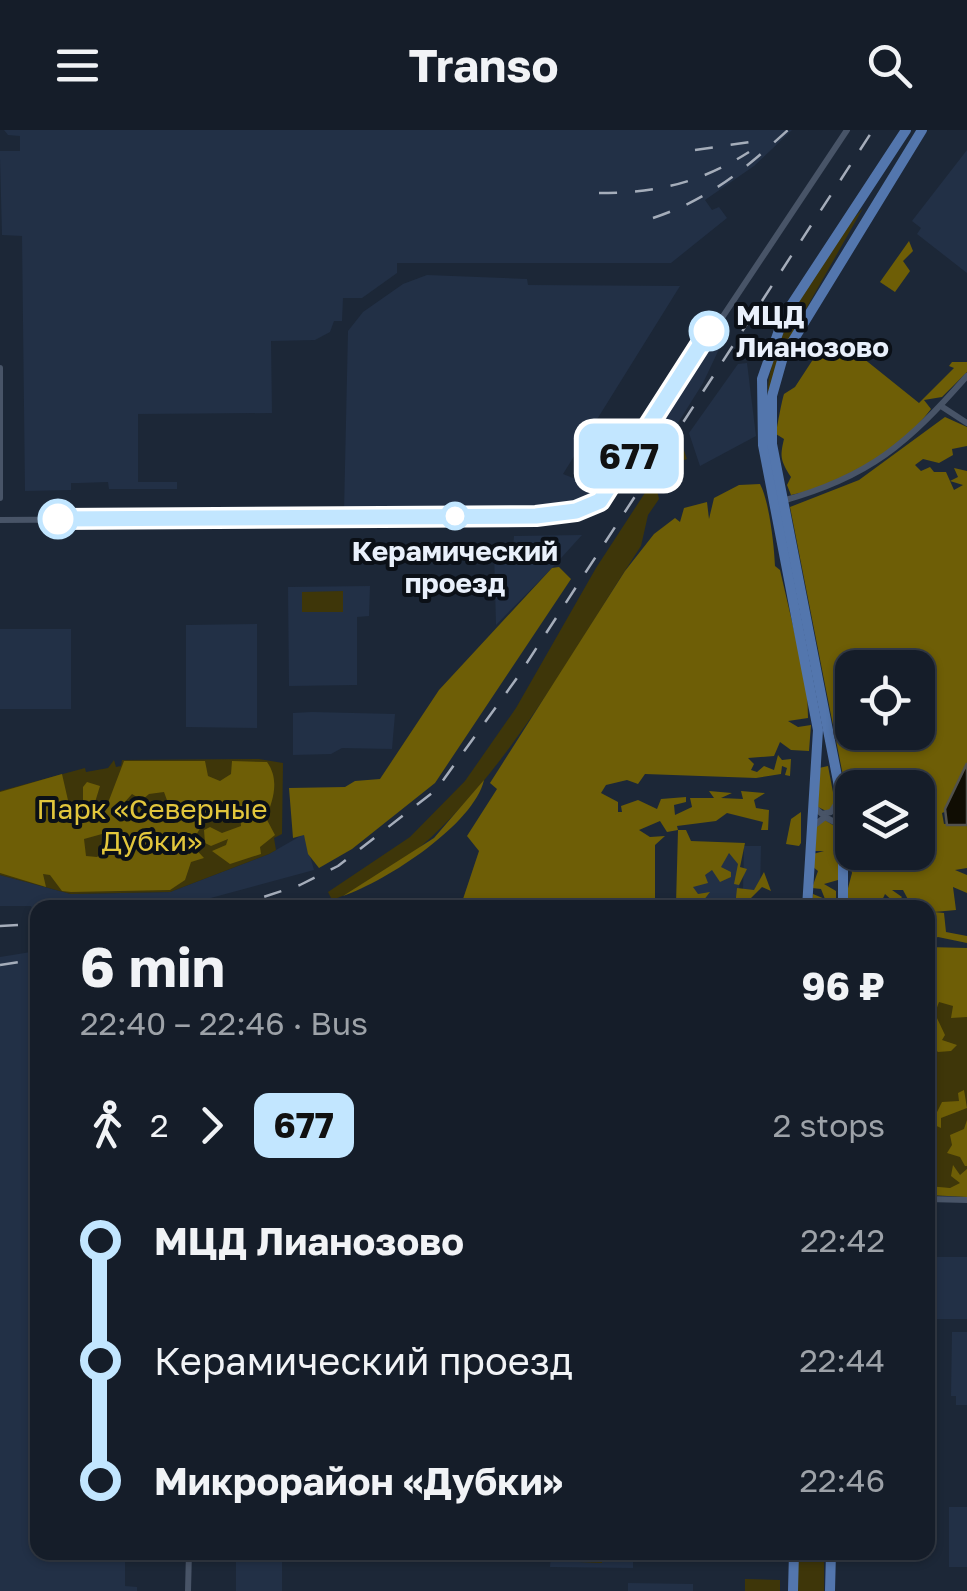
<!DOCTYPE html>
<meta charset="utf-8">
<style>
body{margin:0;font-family:"Golos Text",sans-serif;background:#1e2631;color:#f1f3f6;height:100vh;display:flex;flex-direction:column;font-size:38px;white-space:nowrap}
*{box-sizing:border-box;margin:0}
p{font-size:32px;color:#9da2a8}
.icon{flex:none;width:55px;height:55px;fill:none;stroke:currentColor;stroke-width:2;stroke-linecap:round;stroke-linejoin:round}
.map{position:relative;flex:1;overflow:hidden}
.panel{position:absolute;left:30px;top:770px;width:905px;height:660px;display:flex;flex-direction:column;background:#151d29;border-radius:20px;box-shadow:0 2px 8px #0004,0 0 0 2px #343b46}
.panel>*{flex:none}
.badge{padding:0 20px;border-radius:15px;font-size:35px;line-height:65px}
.buttons{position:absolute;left:835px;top:520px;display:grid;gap:20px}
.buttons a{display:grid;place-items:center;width:100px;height:100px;border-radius:20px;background:#151d29;box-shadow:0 2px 8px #0004,0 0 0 2px #343b46;font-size:50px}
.map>.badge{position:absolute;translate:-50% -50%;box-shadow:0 0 0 5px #fff}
.legs{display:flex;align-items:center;gap:15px;height:110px;padding:0 50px;font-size:32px}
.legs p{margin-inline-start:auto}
.summary{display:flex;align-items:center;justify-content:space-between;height:170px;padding:0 50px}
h1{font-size:55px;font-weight:700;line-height:75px}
ul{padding:0 50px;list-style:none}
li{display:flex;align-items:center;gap:35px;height:120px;font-size:38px}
li i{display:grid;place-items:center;width:15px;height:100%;margin:0 12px;background:currentColor}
li i::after{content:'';width:25px;height:25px;margin:-12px;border:8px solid;border-radius:50%;background:#151d29}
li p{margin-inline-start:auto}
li:first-child i{background:linear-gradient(#0000 50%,currentColor 0)}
li:last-child i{background:linear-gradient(currentColor 50%,#0000 0)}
header{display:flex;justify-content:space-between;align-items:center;height:130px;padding:0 50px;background:#151d29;font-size:45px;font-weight:700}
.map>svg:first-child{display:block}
.built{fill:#223046}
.green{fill:#3e3609}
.forest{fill:#6e5e06;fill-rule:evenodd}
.water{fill:#100d03;stroke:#51514d;stroke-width:2.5}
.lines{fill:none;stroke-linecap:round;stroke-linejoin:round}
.minor{stroke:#485467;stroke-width:6}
.major{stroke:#5376ad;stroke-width:10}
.rail{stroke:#a5adba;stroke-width:2.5;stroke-dasharray:18 18;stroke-linecap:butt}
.line-1-casing{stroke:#fff;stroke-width:22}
.line-1{stroke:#c2e6ff;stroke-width:15}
.stop-1-dot{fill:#fff;stroke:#c2e6ff;stroke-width:5}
.labels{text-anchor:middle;stroke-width:8;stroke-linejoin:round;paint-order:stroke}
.stop-label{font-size:28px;font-weight:bold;fill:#e9f0fb;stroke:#0b1017;text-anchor:start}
.park-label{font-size:28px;fill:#e2c63c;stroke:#0b1017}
</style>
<header><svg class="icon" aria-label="menu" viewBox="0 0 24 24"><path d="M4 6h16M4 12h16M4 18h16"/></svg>Transo<svg class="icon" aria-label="search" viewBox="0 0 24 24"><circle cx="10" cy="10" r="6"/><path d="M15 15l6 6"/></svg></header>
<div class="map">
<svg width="967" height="1461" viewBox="0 0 967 1461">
<rect width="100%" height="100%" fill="#1c2737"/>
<g class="built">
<path d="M4,0H792L754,36L705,70L712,80L719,77L727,88L671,133H397V143L362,168H343L342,191H334L330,202L315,210L271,211L272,283L138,284V352H177V359H109L108,352L79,353H71V360L25,361L22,106L2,105L0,28V21H20V6L8,5Z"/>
<path d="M967,20V143L917,104L921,98L912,91Z"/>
<path d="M427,145L527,149L528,155L680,156L563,344L598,358L596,369L545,381L344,382L348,201L363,182L403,154Z"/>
<path d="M710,211L720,217L703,253L634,363L620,354Z"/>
<path d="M747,233L756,306L700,336L689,303L738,234Z"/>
<path d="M582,405L552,438L496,495L494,419L513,418L514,406Z"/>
<path d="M370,456L369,486L357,487V555L289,556L288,457Z"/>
<path d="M257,494V598L186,597V495Z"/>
<rect x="0" y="499" width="71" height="80"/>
<path d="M312,582L395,584L392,619L342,618L331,624L293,625V583Z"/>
<path d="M304,704L314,740L181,776L38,778L36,788L31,776H0V745L71,764L170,762L269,724Z"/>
<path d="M744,716H761L760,760H743Z"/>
<path d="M691,718H740L739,777L690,778Z"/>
<path d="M37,821L38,1422L125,1423V1456L137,1457V1461H0V827Z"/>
<rect x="933" y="1127" width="34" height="62"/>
<path d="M952,1202H967V1275H956V1266H951Z"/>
<rect x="949" y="1377" width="18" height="60"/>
<rect x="236" y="1423" width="46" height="38"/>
<path d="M415,1423H486V1429L415,1428Z"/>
<path d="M551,1423H633V1438L550,1437Z"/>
<path d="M628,1453L693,1454V1461H628Z"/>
</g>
<g class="green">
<path d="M863,78L780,225L768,271C763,217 826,118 863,78Z"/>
<path d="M680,309L687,329L673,334L657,360L659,369L648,385L641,416C564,532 468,723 332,770L328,762L410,707L465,651L516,578L596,438Z"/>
<path d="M343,461V482H302V462Z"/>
<path d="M259,629L283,633L282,704L274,708L276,720L269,724L170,762L71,764L0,745V661L85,638L86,642L108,638L114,630L116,637L121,636L122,630Z"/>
<path d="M928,818H967V1065L928,1064Z"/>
<path d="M557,1423H602V1433L556,1431Z"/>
<path d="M798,1423H824V1461H797Z"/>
<path d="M745,1449L780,1450V1461H745Z"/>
</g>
<g class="forest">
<path d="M909,111L913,121L903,131L910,141L895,162L880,152Z"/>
<path d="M825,211L843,212L919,273L954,238L949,236L952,232H967V242L942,267L924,270L931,279C898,323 845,354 791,365L787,355L791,347C780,330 780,326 784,309L776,304C777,297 781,274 784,264L795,257Z"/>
<path d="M945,287L967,297V316L952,319L953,325L939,333L923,329L915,335L921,341L930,337L934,342H946L954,360L963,355L950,351L958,347L954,338L967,341V639L947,681L942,683L944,694L967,691V738L955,740L967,745V763L953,757L956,780L934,782L944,783L946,802L967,806V813L938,807L928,811L933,793L928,778L912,777L903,760H892L902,767L896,774L885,764L879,777H843L852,743L845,706L848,682L852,684V722H918V658L845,656L790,377L859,350ZM852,538H918V602H852Z"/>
<path d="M760,354C769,371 774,413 775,436L780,440L807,556L808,588L788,591L798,597L811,595L809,621L791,620L780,612L774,626L748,628L754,634L751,640L757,642L764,636L774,640L778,625L782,630L791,629L790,646L785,645L787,638L782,636L781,644L756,648L645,644L638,654L627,650L606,655L601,663L618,672V682H622L621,676L638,670L657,679L661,669L686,667V672L674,675L675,685L692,677L690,668H714L709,661L732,663L721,668L743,669L741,661L765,663L754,670L756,678L769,680L768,700H761L763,692L727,683L716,691L677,696L678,700H686L691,711L745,713L740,737L747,739L739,755L734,754L738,734L729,723L721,737L731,742V747L720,752L712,740L705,745L708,753L693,757L698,764L710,762L700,775L676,774L678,700L667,702L660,691L639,700L650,707L665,706L655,715V777L460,778L479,721L467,706L497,659L490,653L625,441L654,404L675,388L680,392L684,378L707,372L709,389L714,368L739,355Z"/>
<path d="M559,437L571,449L435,653L352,719L319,738L308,724L304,705L293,708L289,658L345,657L355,651L380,649L439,560L552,438Z"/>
<path d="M124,631H205L208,646L220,651L231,644L232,631L267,632C280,650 273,670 266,688L275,705L260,717L261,724L230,734L212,721L226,715L228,709L211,716L205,713L204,700L210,697L222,703L241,696L240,678L228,672L214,674L191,714L204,728L191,732L185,750L170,760L71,762L62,761L50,745L43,744L46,757L0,743V662L62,644L70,679L83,677V657L87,652L100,656L92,682L103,686ZM164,662L168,673L164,678L124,673L132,664L142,670L149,664ZM102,704L104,721L97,727L86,726L84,709Z"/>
<path d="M828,636L836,678L826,681L818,677L819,638Z"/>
<path d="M484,650C474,694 387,751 343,766L434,708Z"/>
<path d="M801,682V713L799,716L786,714L791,689Z"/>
<path d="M825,690L839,699L838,750L824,754L836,761V777H811L813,764L825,769L821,759L812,758L818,741L813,737V724L824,721H815L816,696Z"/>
<path d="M764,742L771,761L762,757L751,768L750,777H735L737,758L754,760Z"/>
<path d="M928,817L967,818V887L951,888L953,876L939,872L935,883L928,885Z"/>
<path d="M936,886L945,905L942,910L957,915L951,921L938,922L933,917L937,903L928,904V888Z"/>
<path d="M964,960L967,978L941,988V998L928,992V972L935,986L942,972L959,971L958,963Z"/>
<path d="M967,990V1036H965L960,1027L947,1023L952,1015L950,1005L964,999Z"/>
<path d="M953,1035L960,1045L967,1039V1067L928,1065V1056L950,1058L960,1053L951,1046Z"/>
</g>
<path class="water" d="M967,633V695H947L945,679Z"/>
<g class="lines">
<g class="minor">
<path d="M0,238V368"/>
<path d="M941,276L967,293"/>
<path d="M782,371C870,347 908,313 967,246"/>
<path d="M0,390L547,386L592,376L610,356L847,0"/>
<path d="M814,677L822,684L831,682L840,668"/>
<path d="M812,697L825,687L842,696"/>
<path d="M928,1069L967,1070"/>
<path d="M188,1461L189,1422"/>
</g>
<g class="major">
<path d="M807,778L818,600L763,315L762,249L784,186L906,0"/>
<path d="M843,778V677L772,314V266L783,227L922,0"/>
<path d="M793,1461L794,1422"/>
<path d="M830,1461L831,1422"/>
</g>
<g class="rail">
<path d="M695,20L750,12"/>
<path d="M599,63C657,63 700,53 749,22"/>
<path d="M653,88C710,69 745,39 788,0"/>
<path d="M230,778L300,755L338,736L436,660L517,548L873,0"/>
<path d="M0,796L38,794"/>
<path d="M0,835L38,829"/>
</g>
</g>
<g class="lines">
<g class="line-1-casing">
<path id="line-1" d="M58,389L536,386L576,381L600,371L709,201"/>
</g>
<use href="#line-1" class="line-1"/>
</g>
<g class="stop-1-dot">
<circle cx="709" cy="201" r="18"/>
<circle cx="455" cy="386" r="12"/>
<circle cx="58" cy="389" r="18"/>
</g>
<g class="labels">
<g class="stop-label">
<text x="736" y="195">МЦД<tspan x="736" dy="32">Лианозово</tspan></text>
<text x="455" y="431" text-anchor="middle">Керамический<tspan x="455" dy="32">проезд</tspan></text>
</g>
<g class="park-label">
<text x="152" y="689">Парк «Северные<tspan x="152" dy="32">Дубки»</tspan></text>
</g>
</g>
</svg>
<div class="buttons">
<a><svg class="icon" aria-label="locate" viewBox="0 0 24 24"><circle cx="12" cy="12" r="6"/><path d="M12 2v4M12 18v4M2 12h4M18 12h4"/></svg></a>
<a><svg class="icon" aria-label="layers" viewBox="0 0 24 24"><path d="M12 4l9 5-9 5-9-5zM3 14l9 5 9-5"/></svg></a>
</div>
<b class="badge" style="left:629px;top:326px;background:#c2e6ff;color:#111">677</b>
<section class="panel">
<div class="summary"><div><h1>6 min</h1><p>22:40 – 22:46 · Bus</p></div><b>96 ₽</b></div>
<div class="legs"><svg class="icon" aria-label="walk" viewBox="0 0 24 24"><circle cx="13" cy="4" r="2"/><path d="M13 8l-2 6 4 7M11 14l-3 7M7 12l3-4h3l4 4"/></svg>2<svg class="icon" aria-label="forward" viewBox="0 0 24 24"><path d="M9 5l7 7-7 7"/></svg><b class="badge" style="background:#c2e6ff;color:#111">677</b><p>2 stops</p></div>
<ul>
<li><i style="color:#c2e6ff"></i><b>МЦД Лианозово</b><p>22:42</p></li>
<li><i style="color:#c2e6ff"></i><span>Керамический проезд</span><p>22:44</p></li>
<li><i style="color:#c2e6ff"></i><b>Микрорайон «Дубки»</b><p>22:46</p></li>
</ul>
</section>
</div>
